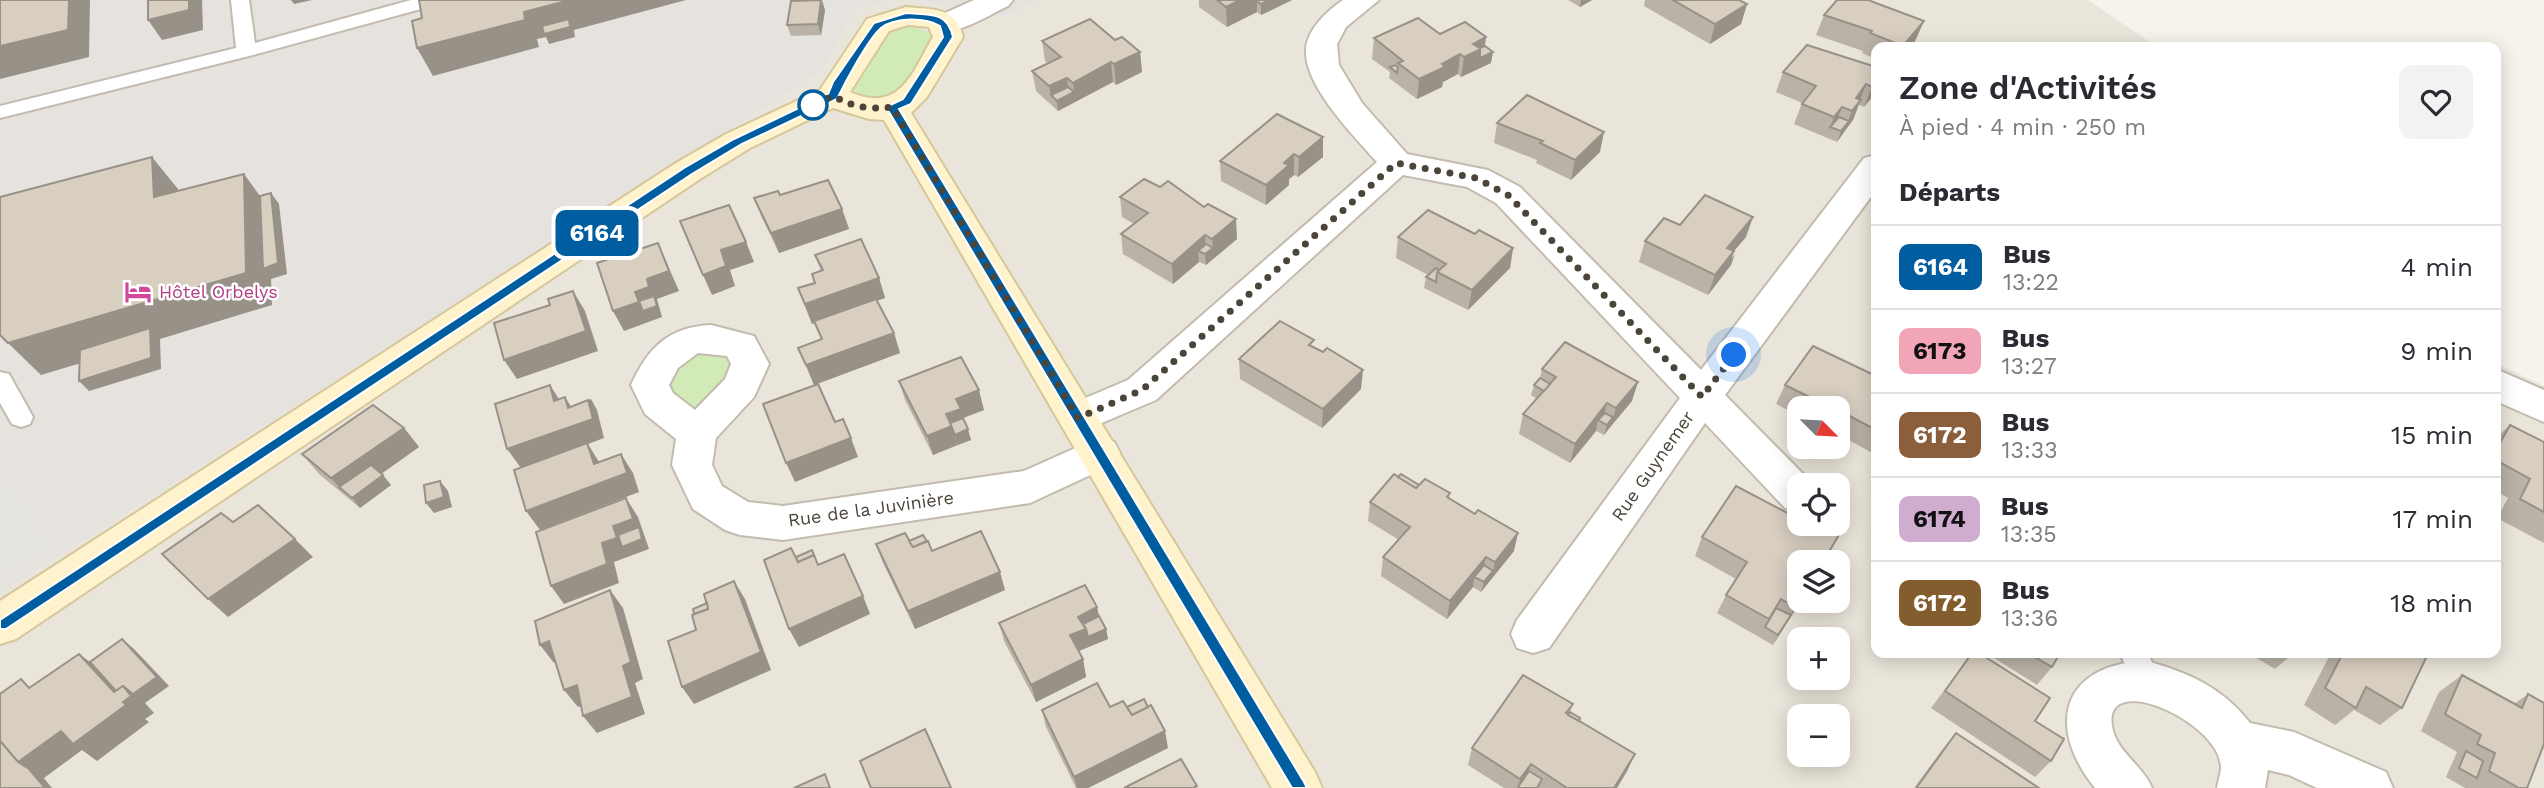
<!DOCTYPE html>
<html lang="fr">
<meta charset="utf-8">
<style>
body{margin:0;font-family:"Work Sans",sans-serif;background:#f2f2f3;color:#2b2b33;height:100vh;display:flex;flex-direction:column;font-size:26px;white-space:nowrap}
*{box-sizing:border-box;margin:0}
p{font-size:23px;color:#7c7c81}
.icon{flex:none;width:38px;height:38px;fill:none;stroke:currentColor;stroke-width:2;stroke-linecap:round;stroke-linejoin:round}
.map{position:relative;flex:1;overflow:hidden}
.side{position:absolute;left:1871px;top:42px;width:630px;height:616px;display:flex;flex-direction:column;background:#fff;border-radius:14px;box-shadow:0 4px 18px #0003}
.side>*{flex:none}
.badge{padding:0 14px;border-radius:10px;font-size:24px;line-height:46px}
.needle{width:46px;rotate:114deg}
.tools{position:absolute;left:1787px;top:396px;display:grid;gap:14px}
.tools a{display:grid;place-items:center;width:63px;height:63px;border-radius:14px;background:#fff;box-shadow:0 4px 18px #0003;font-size:35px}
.you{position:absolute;width:35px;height:35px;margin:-18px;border:5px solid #fff;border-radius:50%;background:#1a73e8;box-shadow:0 0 0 10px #1a73e833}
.map>.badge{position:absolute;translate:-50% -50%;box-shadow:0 0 0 4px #fff}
h2{padding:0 28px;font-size:26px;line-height:63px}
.round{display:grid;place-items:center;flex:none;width:74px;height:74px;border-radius:14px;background:#f2f2f3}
.summary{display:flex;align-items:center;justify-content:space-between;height:119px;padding:0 28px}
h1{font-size:33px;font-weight:600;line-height:52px}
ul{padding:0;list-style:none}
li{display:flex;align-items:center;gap:21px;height:84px;padding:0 28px;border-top:2px solid #e1e1e2}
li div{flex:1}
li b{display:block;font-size:26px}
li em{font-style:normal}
li .badge{min-width:77px;font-weight:700;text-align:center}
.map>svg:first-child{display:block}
.residential{fill:#eae5da;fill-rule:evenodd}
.industrial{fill:#e6e2dd}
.green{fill:#d2eab5}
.parking{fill:#e5e3e0}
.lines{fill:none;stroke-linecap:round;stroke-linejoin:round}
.lane-casing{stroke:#c2bbae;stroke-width:4}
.street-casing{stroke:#c2bbae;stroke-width:4}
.secondary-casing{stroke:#d6c79b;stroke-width:4}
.lane{fill:#fff;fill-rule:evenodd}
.street{fill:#fff;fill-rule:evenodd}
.secondary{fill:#fff3cd;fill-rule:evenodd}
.wall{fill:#bab2a6}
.shaded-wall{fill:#979187}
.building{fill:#d8cfc1;stroke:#979187;stroke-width:2}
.line{fill:#005d9f;stroke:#fff;stroke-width:2}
.walk{stroke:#4b4439;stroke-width:7;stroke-dasharray:0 12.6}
.stop-dot{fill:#fff;stroke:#005d9f;stroke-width:3.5}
.labels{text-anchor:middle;stroke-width:5;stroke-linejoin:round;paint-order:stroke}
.hotel-label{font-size:18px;fill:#b23c85;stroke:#fff;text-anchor:start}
.street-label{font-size:18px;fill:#4b4439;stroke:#fff}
</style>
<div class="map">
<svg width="2544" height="788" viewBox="0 0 2544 788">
<rect width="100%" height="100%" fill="#f6f3ec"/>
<path class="residential" d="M896,0H913L1002,18L1040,0H2088L2157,47H1876V653H2496V363L2544,386V788H0V594L822,71L856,10ZM1799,408H1838V446H1799ZM1799,485H1838V523H1799ZM1799,562H1838V600H1799ZM1799,639H1838V677H1799ZM1799,716H1838V754H1799Z"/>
<g class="industrial">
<path d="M0,0H896L856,10L822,71L0,594Z"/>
<path d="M913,0H1040L1002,18Z"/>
</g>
<g class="green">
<path d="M910,26L929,32L931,41C916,65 893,117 857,93L853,88L856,78L888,34Z"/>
<path d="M709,352C722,355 729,358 732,372L698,414L668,391L667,377L693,355Z"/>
</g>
<path class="parking" d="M18,479L54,547L0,576V488Z"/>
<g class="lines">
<g class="lane-casing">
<g id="lane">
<path d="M231,0H249L255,43L411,0H441L439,4L253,55L0,118V106L236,48Z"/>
<path d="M0,372L9,374L33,417L30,424L21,427L12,424L0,403Z"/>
<path d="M2120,653H2148L2160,681L2156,690L2146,694L2136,690Z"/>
</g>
</g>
<g class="street-casing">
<g id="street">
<path d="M974,0H1013L1008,6C987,16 958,36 934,30L930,24L934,18Z"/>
<path d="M1343,0H1379L1346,27L1337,44L1339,65L1362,103L1407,154L1488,170L1520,187L1701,370L1864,158L1876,155V190L1725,395L1813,484L1799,485V513L1785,508L1705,423L1549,648L1533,653L1517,648L1511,634L1517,620L1680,398L1496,203L1467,187L1403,175L1156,400L1078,433L1064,429L1058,418L1064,407L1128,380L1377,162C1354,136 1306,88 1306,52C1305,31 1327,11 1343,0Z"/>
<path d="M711,325L754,336L769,364L754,397L716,438L712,465L722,486L748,502L783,506L1024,471L1100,437L1114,442L1120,453L1114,464L1030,503L783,540L740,535L725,530L693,509L672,465L676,439L645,414L631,385C648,348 668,327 711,325ZM698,353L727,356L731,364L725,379L695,410L673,393L669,385L678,368Z"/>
<path d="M2496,369L2544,390V422L2496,401Z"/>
<path d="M2146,661C2188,672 2223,688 2250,723L2294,732L2386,772L2393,788H2317L2289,775L2268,770L2265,788H2217C2218,781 2221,774 2221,767C2220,722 2103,669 2112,726C2116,752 2142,764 2152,788H2095C2045,726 2062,664 2146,661Z"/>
</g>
</g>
<g class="secondary-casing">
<path id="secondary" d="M906,7C933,10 956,6 963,37L927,97L911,113L1315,772L1322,788H1272L884,120L869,119L833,108L750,148L700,179L16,639L0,644V601L676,163L726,134L820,90L867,19ZM908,25L929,27L933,37C912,73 900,114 850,92L889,31Z"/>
</g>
<use href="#lane" class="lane"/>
<use href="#street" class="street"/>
<use href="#secondary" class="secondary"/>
</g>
<g class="wall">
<path d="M1199,0H1292L1261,15L1257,12L1227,27L1199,7Z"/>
<path d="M1568,0H1592L1580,7Z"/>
<path d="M1645,0H1739L1747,4L1741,24L1710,44L1644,6Z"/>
<path d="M825,10L821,35L791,36L787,25Z"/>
<path d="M1824,15L1924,21L1915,41L1910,47H1876V59L1862,53L1863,51L1816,35Z"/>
<path d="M1440,34L1486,37L1485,46L1491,63L1461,77L1458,74L1443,82L1442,87L1417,99L1389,78L1390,72L1372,59L1374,38Z"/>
<path d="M1115,40L1140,52L1142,72L1116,85L1113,82L1058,111L1036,91L1032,71L1048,63L1045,61L1042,41Z"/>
<path d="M1876,67V92L1864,107L1859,105L1853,120L1837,142L1794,124L1802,103L1776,92L1783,72Z"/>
<path d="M1277,114L1323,157L1298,177L1294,175L1289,179V185L1266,205L1221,181L1220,161Z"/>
<path d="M1497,123L1600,152L1571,180L1536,163L1537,160L1494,143Z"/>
<path d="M780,195L842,209L849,229L779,253L762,218L754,198Z"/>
<path d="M1120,197L1237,239L1206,265L1199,262L1173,284L1123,254L1121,234L1134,224L1122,217Z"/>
<path d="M1680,225L1746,237L1734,251L1731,265L1708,295L1639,262L1645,241Z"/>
<path d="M1475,234L1513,248L1510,268L1468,310L1424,288L1426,277L1428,275L1396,258L1398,237Z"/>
<path d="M815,255L879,278L885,298L876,301L894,333L900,353L814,385L798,348L821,339L815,323L812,324L798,290L815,283L821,271Z"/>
<path d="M1313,347L1323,352L1361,389L1322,428L1240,379L1239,359Z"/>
<path d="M1542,369L1632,401L1604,435L1596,431L1570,463L1519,434L1523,414L1537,399L1531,395L1534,385L1540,378Z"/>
<path d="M1876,376V455L1838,434V408H1799V416L1776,404L1785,385Z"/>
<path d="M899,381L984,410L963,418L971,440L933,455L905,400Z"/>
<path d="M2510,425L2544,442V543L2497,518L2508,498L2496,491V438Z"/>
<path d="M404,428L419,447L381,474L391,485L360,508L319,474L302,454Z"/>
<path d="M1398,477L1419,485L1450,493L1449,499L1514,551L1481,592L1473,587L1447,619L1381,576L1383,557L1399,540L1368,521L1370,502Z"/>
<path d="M1840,533L1824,562H1799L1797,607L1773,645L1717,613L1726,595L1736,579L1695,556L1702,537Z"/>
<path d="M909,541L932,551L1005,590L915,629L883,563L876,544Z"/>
<path d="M1097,607L1099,616L1106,629L1108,639L1079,651L1083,659L1086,677L1036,702L1004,641L999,623Z"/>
<path d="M1972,653L2035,721L2051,761L2035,777L1931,708Z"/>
<path d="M1986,653H2060L2052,667L2037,685Z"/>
<path d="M2248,653H2294L2275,669Z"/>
<path d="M2331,653H2417L2402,708L2380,725L2354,710L2335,725L2304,705Z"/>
<path d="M2462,675L2514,704L2528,694L2527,788H2465L2446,777L2457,752L2421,731L2439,692Z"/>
<path d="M1573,704L1570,712L1579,721L1635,754L1627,771L1617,788H1504L1468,765L1472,748Z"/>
<path d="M1110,707H1127L1168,748L1088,788H1076L1046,727L1042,710Z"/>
<path d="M1956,733L2039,788H1914L1942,750Z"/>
</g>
<g class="shaded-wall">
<path d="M69,0H90L89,57L0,79V46Z"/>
<path d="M189,0H202L203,30L162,40L148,20Z"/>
<path d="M291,0H312L294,4Z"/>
<path d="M570,0H686L574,30L575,37L549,44L546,37L537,39L539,47L433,76L417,48L524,12Z"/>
<path d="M822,0L825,10L821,35L818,24Z"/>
<path d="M1240,0H1292L1261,15V4L1257,1V12L1227,27L1226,7Z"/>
<path d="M1581,0H1592L1580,7Z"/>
<path d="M1747,4L1741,24L1710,44L1715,24Z"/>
<path d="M1924,21L1915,41L1910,47H1902Z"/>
<path d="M1486,37L1483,57L1493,52L1491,63L1478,69L1480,58L1478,69L1461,77L1464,57L1473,44Z"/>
<path d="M1140,52L1142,72L1116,85L1114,64Z"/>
<path d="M1460,54L1458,74L1443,82L1442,87L1417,99L1419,79L1442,64Z"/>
<path d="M1111,62L1113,82L1058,111L1057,101L1051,95L1049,86L1067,78L1069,95L1074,92L1073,83Z"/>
<path d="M1876,82V92L1864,107L1872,87Z"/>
<path d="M1866,84L1853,120L1844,132L1852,111L1856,98Z"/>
<path d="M1842,107L1834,127H1830L1826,138L1834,117Z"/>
<path d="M1849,121L1844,132L1837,142L1841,131Z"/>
<path d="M1604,132L1600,152L1571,180L1575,160Z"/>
<path d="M1323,137V157L1298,177L1299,157Z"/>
<path d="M1294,154V175L1289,179V185L1266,205V185L1284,163Z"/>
<path d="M152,157L178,189L181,230L154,197Z"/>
<path d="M244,174L268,207L271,193L279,204L287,274L271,279L272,305L160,339L161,369L89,391L79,381L151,342L41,375L8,343Z"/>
<path d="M842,209L849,229L779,253L771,233Z"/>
<path d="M1753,217L1746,237L1727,259V248Z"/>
<path d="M1236,219L1237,239L1206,265L1205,254L1198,251L1199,262L1173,284L1172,264L1205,235L1206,253L1213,248L1212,239Z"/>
<path d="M746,242L754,262L730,270L735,286L712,295L703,275L721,250Z"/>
<path d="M658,243L679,291L657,299L662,317L624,331L613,311L647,279Z"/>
<path d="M1513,248L1510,268L1468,310L1472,290Z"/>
<path d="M1734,251L1731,260L1735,254L1731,265L1708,295L1715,275Z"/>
<path d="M879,278L885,298L812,324L802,297Z"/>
<path d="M573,291L585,311L598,351L517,379L504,360Z"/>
<path d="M894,333L900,353L814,385L806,365Z"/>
<path d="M1363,370L1361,389L1322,428L1323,409Z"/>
<path d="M1638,382L1632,401L1610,427L1616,408Z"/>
<path d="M550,385L562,404L554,401Z"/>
<path d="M979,390L984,410L963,418L954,433L957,445L933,455L927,436L946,414L956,399Z"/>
<path d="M565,397L577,416L588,400L591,399L597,410L604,438L588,444L599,462L621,454L633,473L639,492L540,530L526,511L521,468L507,449L568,408Z"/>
<path d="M1607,403L1602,422L1598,420L1596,431L1570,463L1575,444Z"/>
<path d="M1613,417L1610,427L1604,435L1607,425Z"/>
<path d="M404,428L419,447L350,496L339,487L331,478Z"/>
<path d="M968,429L971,440L957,445L955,435Z"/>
<path d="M851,438L858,457L795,482L786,463Z"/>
<path d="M383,475L391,485L360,508L352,498Z"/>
<path d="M440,481L448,491L452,507L434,513L426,503Z"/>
<path d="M626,498L638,517L649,549L614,562L619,583L564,604L551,586L613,526Z"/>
<path d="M1518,533L1514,551L1481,592L1484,582L1493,571L1495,562Z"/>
<path d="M295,539L313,557L228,617L208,599Z"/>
<path d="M1486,557L1482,575L1474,577L1473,587L1447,619L1450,601Z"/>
<path d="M1000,572L1005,590L915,629L908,611Z"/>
<path d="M734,581L745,599L771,670L694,704L682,687Z"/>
<path d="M610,590L623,608L643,679L635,683L645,714L597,733L583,716L623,666Z"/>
<path d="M863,596L870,614L799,647L789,629Z"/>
<path d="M1799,600H1801L1797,607L1773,645Z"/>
<path d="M1097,607L1101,625L1106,629L1108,639L1074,653L1070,635L1078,617Z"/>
<path d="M122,639L134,649L169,686L145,703L154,713L145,719L149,722L97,761L82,750L44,778L43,777L52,788H45L18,762L114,692L79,654L123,686Z"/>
<path d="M549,641L563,659L554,663L540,645Z"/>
<path d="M1083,659L1086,677L1036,702L1031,685Z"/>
<path d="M577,685L591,702L578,707L564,690Z"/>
<path d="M1165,731L1168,748L1088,788H1077L1074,777Z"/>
<path d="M1635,754L1627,771L1617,788H1614Z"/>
<path d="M1531,764L1526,780L1518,787L1520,779Z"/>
</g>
<g class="building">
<path d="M0,0H69L68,30L0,46Z"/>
<path d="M148,0H189V10L148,20Z"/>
<path d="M419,0H570L524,12L525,20L417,48L412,21L422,18Z"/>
<path d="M821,0L818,24L787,25L791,1Z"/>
<path d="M1217,0H1240L1226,7Z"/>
<path d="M1259,0H1268V1L1261,4L1257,1Z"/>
<path d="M1673,0H1739L1747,4L1715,24Z"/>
<path d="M1837,0H1868L1924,21L1903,46L1870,33L1872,31L1824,15Z"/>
<path d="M1418,18L1440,34L1465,22L1486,37L1473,44L1481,49L1464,57L1460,54L1442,64L1445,67L1419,79L1398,63L1403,61L1374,38Z"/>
<path d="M569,19L570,27L544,34L542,26Z"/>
<path d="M1090,19L1115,40L1122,37L1140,52L1114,64L1111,62L1073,83L1067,78L1049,86L1032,71L1061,57L1042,41Z"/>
<path d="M1807,45L1876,67V82L1872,87L1866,84L1856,98L1861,100L1852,111L1842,107L1834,117L1802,104L1816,86L1783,72Z"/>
<path d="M1485,46L1493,52L1480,58V48Z"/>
<path d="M1395,65L1398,67L1397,73L1390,67Z"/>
<path d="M1068,87L1074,92L1057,101L1051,95Z"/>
<path d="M1527,95L1604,132L1575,160L1540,143L1543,141L1497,123Z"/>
<path d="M1277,114L1323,137L1299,157L1294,154L1284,163L1289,165L1266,185L1220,161Z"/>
<path d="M1839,117L1849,121L1841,131L1830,127Z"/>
<path d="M152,157L154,197L244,174L246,273L8,343L0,335V197Z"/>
<path d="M1144,179L1160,187L1168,181L1204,207L1208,204L1236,219L1212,239L1205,235L1172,264L1121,234L1148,213L1120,197Z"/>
<path d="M828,180L842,209L771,233L754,198L778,191L780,195Z"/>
<path d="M271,193L278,263L263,269L260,196Z"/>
<path d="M1705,195L1753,217L1727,248L1734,251L1715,275L1645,241L1664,218L1680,225Z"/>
<path d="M729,205L746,242L721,250L726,266L703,275L680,221Z"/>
<path d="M1428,210L1475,234L1479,230L1513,248L1472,290L1437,272L1446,264L1398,237Z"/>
<path d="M861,239L879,278L805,304L798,288L815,283L812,274L823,270L815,255Z"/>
<path d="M658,243L669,271L647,279L649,287L635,292L639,302L613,311L597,263Z"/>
<path d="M1206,244L1213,248L1205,254L1198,251Z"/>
<path d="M1436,268L1439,270L1437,272L1436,282L1426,277Z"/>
<path d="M573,291L586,331L504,360L494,323L550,305L548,299Z"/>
<path d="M654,296L657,306L643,311L639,301Z"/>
<path d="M876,299L894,333L806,365L798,348L822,339L814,321Z"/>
<path d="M1280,321L1314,340L1309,345L1323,352L1327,348L1363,370L1323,409L1239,359Z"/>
<path d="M150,328L151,358L79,381L80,350Z"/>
<path d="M1565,342L1638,382L1616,408L1607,403L1575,444L1523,414L1556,377L1542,369Z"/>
<path d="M1813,346L1876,376V430L1844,413L1846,409L1829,401L1826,405L1785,385Z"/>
<path d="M961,357L979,390L956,399L961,409L946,414L952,426L927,436L899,381Z"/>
<path d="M1540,378L1550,384L1544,391L1534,385Z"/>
<path d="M818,384L835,422L843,419L851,438L786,463L763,404Z"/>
<path d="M550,385L554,401L565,397L568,408L588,400L593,419L507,449L495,404Z"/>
<path d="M373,405L404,428L331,478L302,454Z"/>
<path d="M1605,413L1613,417L1607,425L1598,420Z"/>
<path d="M963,418L968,429L955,435L950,423Z"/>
<path d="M2510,425L2544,442V512L2520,499L2530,479L2496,460V450Z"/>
<path d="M587,443L594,464L621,454L627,473L526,511L514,470Z"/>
<path d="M371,465L383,475L352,498L339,487Z"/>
<path d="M1394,474L1416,488L1425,479L1450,493L1447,497L1475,514L1478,510L1518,533L1495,562L1486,557L1450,601L1383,557L1410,527L1370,502Z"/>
<path d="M1401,474L1419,485L1416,488L1398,477Z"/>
<path d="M440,481L444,497L426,503L424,485Z"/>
<path d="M1736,486L1795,517L1799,511V523H1823L1840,533L1823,562L1816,559L1814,562H1799V600L1795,607L1781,599L1769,619L1726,595L1747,562L1702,537Z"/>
<path d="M626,498L633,519L613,526L617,538L602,543L607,564L551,586L536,532Z"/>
<path d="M258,505L295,539L208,599L162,554L221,513L233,522Z"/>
<path d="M639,527L642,539L622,547L618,535Z"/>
<path d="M981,531L1000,572L908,611L876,544L905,533L913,547L928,541L932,551Z"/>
<path d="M923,535L927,541L913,547L909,541Z"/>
<path d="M791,548L798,562L814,555L818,565L844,554L863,596L789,629L764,560Z"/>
<path d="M812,550L814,555L798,562L796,557Z"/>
<path d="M1484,565L1493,571L1484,582L1474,577Z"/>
<path d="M734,581L761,652L682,687L668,641L696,630L692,615L708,609L704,594Z"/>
<path d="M1085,585L1097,607L1078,617L1086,629L1070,635L1083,659L1031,685L999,623Z"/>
<path d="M610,590L631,662L623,666L632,697L583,716L577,685L564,690L549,641L540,645L535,621Z"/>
<path d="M707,603L708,609L694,614L693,609Z"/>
<path d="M1776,608L1791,615L1778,635L1765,627Z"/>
<path d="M1099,616L1106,629L1088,637L1086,629L1083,624Z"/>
<path d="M122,639L157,677L133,694L123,686L116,691L90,662Z"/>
<path d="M1972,653H1979L2050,698L2035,721L2064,739L2051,761L1945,691Z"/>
<path d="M2028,653H2060L2052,667Z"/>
<path d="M2343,653H2417L2426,658L2402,708L2366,687L2356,708L2325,688Z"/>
<path d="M79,654L114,692L123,686L131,696L123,702L126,705L73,744L61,731L18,762L0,741V694L21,679L29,688Z"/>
<path d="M1523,675L1573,704L1566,713L1635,754L1614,788H1567L1531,764L1520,779L1472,748Z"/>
<path d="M2462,675L2522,708L2528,694L2544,703V744L2527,788H2519L2489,771L2495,753L2477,744L2481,735L2445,714Z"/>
<path d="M1097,683L1110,707L1123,701L1132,715L1151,705L1165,731L1074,777L1042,710Z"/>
<path d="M1144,699L1148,707L1132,715L1127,707Z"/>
<path d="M1570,712L1580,718L1579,721L1568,715Z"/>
<path d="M925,729L951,788H871L860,761Z"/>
<path d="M1956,733L2039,788H1918L1917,787Z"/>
<path d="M0,741L18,762L29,769L45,788H0Z"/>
<path d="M2466,751L2483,761L2477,778L2459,768Z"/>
<path d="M1181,759L1197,786L1193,788H1124Z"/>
<path d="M1529,771L1542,779L1537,788H1520L1518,787Z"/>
<path d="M825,774L830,788H794Z"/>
</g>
<path class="line" d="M906,13C930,15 947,11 953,37L911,104L899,109L1304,782L1307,788H1292L886,107L903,99L943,37L940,26C925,17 895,17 881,28C868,39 845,83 837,99L742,144L692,174L6,629H0V620L684,168L734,139L828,94L833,82L874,23Z"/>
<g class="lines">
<path class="walk" d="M813,105L809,107L833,96C854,107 868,110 892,107L1078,418L1142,390L1396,163L1476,178L1508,195L1702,397L1734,355"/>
</g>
<defs>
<g id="hotel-bare" transform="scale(2.1)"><path d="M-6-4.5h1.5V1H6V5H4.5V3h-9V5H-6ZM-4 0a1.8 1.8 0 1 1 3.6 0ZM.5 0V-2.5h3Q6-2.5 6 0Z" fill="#d1479c" stroke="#fff" stroke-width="2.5" paint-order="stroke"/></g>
</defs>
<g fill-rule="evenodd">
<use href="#hotel-bare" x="138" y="292"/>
</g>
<circle class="stop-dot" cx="813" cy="105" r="14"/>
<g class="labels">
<g class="hotel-label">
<text x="159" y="298">Hôtel Orbelys</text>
</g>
<g class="street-label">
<text transform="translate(1653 466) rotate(-55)" y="6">Rue Guynemer</text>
<text transform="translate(871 509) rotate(-8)" y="6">Rue de la Juvinière</text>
</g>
</g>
</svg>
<div class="tools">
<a><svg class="needle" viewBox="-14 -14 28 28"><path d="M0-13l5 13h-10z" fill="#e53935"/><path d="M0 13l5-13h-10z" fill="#7c7c81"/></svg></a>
<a><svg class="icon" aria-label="locate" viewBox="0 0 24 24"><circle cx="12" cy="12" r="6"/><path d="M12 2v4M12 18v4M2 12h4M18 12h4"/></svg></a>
<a><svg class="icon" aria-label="layers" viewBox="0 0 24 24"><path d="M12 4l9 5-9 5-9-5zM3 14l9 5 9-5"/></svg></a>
<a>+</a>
<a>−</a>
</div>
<div class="you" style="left:1734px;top:355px"></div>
<b class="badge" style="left:597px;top:233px;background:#005d9f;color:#fff">6164</b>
<section class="side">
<div class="summary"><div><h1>Zone d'Activités</h1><p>À pied · 4 min · 250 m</p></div><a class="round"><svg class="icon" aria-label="heart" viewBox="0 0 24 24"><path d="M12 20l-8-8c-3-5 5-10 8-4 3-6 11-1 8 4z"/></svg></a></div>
<h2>Départs</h2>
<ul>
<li><span class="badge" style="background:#005d9f;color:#fff">6164</span><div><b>Bus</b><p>13:22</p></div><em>4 min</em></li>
<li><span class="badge" style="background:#f2a5b7;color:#111">6173</span><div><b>Bus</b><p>13:27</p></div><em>9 min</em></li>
<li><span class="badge" style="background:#8b5e3c;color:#fff">6172</span><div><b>Bus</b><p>13:33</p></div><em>15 min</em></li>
<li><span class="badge" style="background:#ceadcf;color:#111">6174</span><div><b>Bus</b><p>13:35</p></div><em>17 min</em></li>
<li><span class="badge" style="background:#845d2e;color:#fff">6172</span><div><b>Bus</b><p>13:36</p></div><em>18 min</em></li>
</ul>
</section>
</div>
